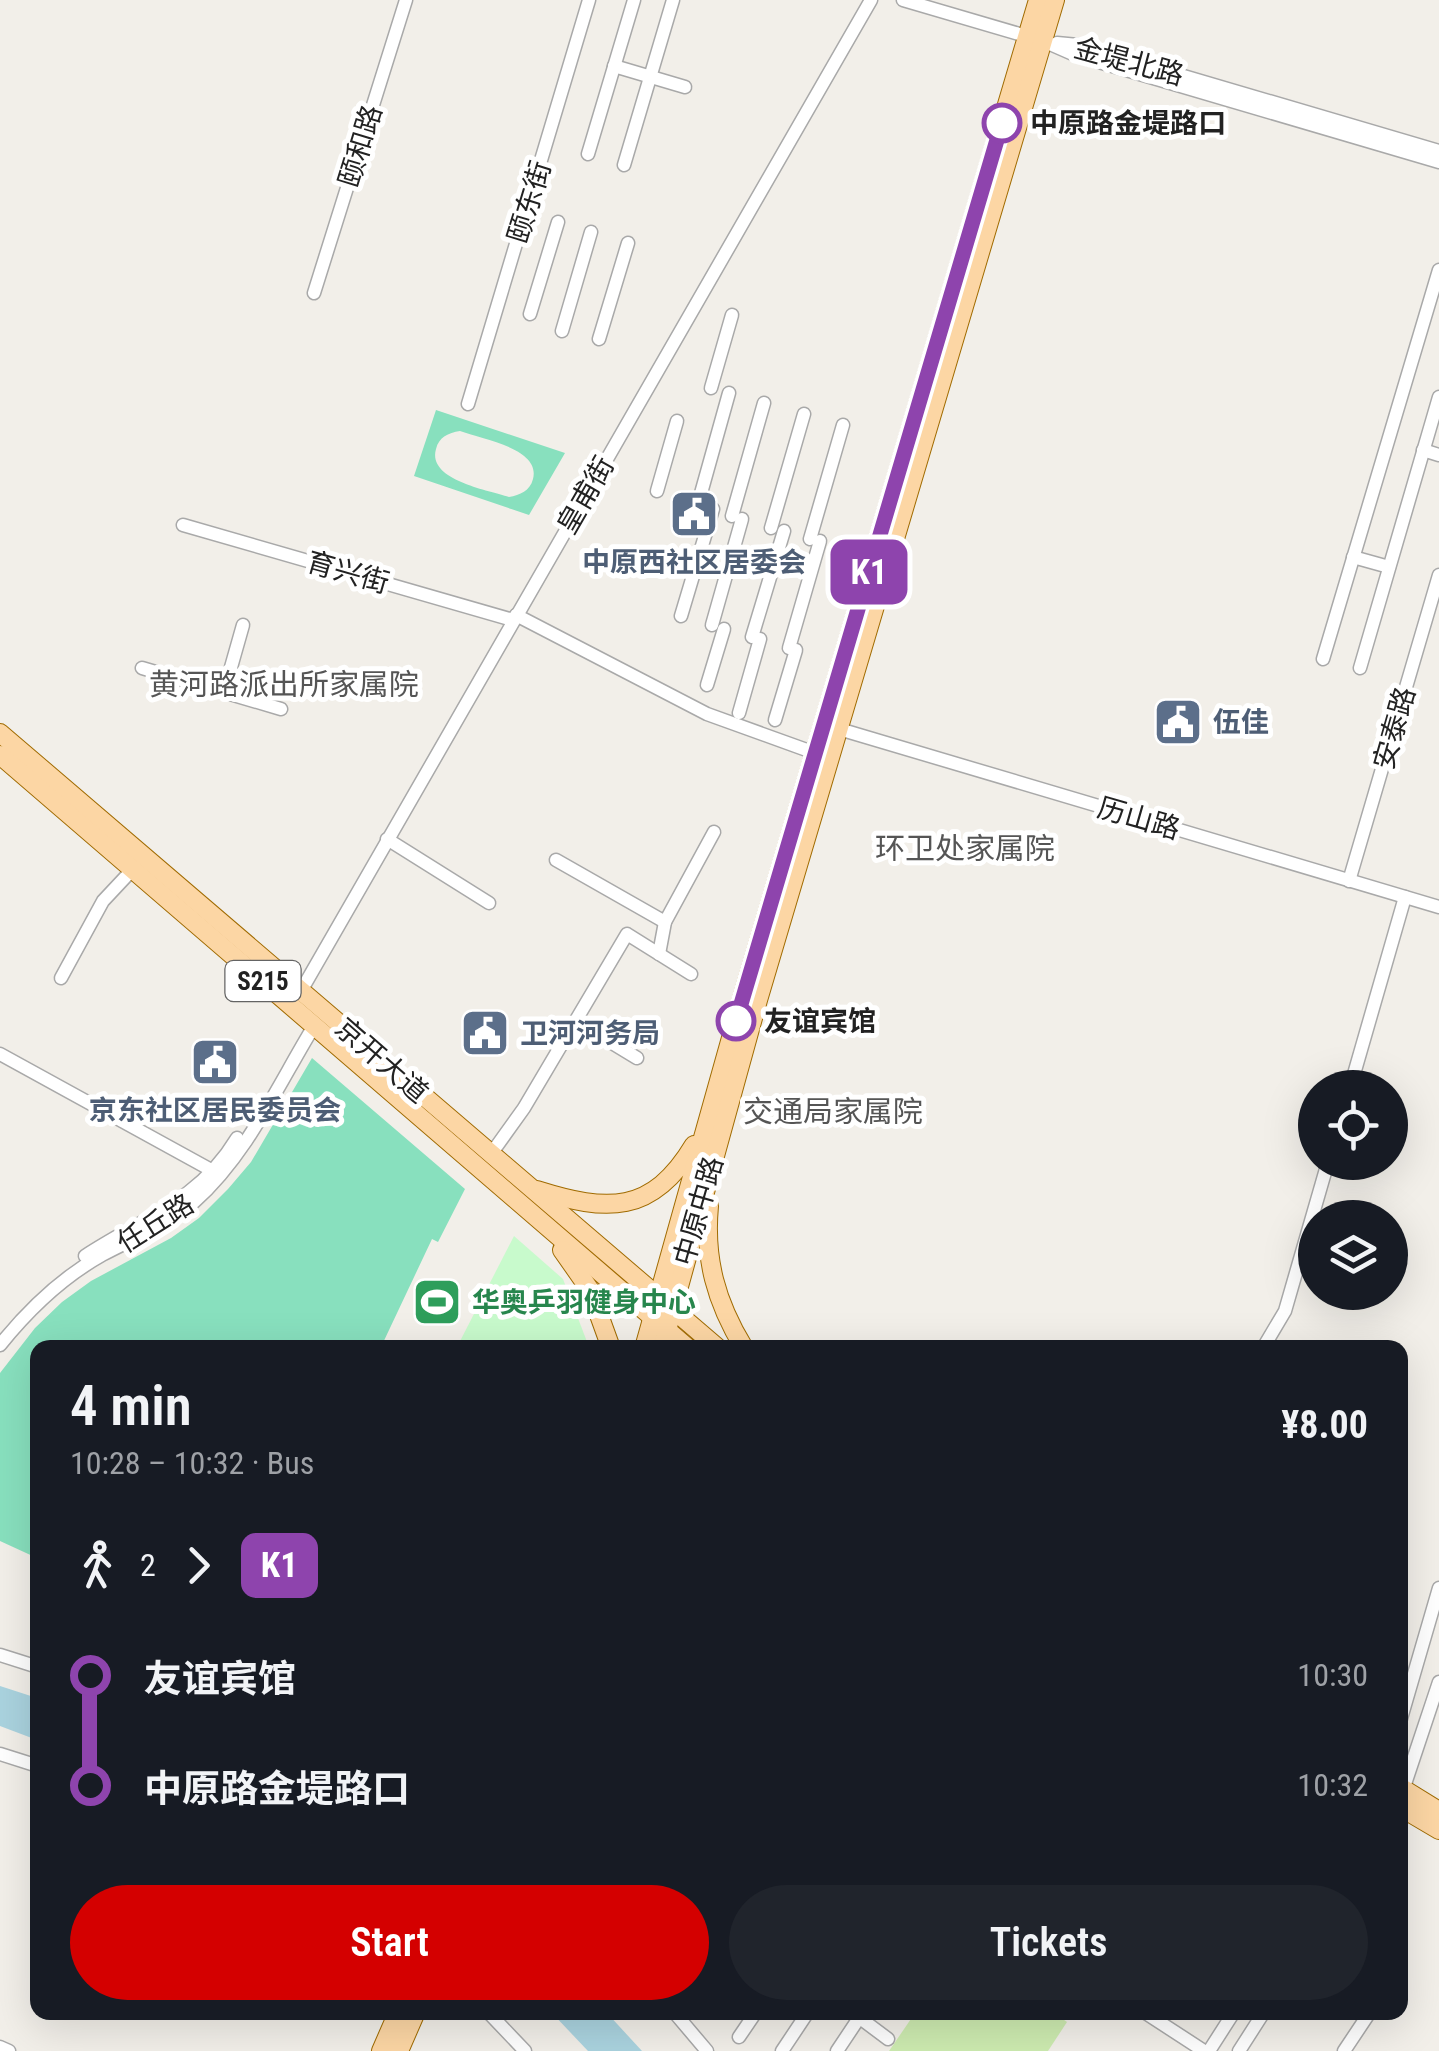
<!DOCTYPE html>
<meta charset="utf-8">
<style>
body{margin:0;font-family:"Roboto Condensed","Noto Sans SC",sans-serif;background:#20242c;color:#f1f3f6;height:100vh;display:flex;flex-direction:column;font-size:38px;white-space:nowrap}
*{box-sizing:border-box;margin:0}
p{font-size:32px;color:#9ea1a6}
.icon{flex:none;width:55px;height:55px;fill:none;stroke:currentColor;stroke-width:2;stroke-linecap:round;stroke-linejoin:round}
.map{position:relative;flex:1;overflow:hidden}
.panel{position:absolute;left:30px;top:1340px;width:1378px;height:680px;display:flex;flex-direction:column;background:#171b24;border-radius:20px;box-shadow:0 10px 40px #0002}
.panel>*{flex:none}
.badge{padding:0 20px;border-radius:15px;font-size:35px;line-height:65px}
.controls{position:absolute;left:1298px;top:1070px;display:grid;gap:20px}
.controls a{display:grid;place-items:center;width:110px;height:110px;border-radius:50%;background:#171b24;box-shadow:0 10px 40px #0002;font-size:50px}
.map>.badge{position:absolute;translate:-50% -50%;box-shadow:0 0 0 5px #fff}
.legs{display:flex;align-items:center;gap:15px;height:110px;padding:0 40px;font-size:32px}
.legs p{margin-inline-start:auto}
.overview{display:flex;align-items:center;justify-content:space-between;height:170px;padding:0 40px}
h1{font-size:55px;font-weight:600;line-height:75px}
.button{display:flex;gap:20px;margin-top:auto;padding:20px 40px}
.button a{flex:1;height:115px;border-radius:60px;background:#d40000;color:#fff;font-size:40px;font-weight:600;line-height:115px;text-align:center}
.button a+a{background:#20242c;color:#f1f3f6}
ul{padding:0 40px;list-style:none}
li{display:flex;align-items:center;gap:35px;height:110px;font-size:38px}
li i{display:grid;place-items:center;width:15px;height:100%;margin:0 12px;background:currentColor}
li i::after{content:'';width:25px;height:25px;margin:-12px;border:8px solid;border-radius:50%;background:#171b24}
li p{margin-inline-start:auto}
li:first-child i{background:linear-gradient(#0000 50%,currentColor 0)}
li:last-child i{background:linear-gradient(currentColor 50%,#0000 0)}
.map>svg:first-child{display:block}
.grass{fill:#cdebb0}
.park{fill:#c8facc}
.pitch{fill:#88e0be;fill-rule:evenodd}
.water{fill:#aad3df}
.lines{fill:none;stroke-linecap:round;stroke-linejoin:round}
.minor-casing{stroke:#a9a9a9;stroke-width:15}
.major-casing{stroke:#a06b00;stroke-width:20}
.minor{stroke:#fff;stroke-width:12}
.major{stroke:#fcd6a4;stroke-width:18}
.line-1-casing{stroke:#fff;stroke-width:22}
.line-1{stroke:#8e44ad;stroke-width:15}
.stop-1-dot{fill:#fff;stroke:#8e44ad;stroke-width:5}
.labels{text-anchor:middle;stroke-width:10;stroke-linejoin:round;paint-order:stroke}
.shield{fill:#fff;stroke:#646464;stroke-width:2.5}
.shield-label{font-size:25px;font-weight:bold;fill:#222}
.street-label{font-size:28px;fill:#222;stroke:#fff}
.stop-label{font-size:28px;font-weight:bold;fill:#222;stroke:#fff;text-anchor:start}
.service-label{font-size:28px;font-weight:bold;fill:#4e5e75;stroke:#fff}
.leisure-label{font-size:28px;font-weight:bold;fill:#27864d;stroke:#fff;text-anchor:start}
.neighbourhood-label{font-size:30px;fill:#555;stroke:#fff}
</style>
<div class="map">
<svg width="1439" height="2051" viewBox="0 0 1439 2051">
<rect width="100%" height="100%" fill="#f2efe9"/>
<path class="grass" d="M915,2013H1054L1067,2022L1048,2051H889Z"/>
<path class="park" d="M514,1236L563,1279L589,1347H457Z"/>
<g class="pitch">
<path d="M436,410L565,453L529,515L414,476ZM460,431C481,439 541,448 533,479C530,491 520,495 509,497C487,490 427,480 436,449C439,437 448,433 460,431Z"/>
<path d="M312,1058L465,1189L438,1242L432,1239L381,1347L38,1348L37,1558L0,1541V1373L35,1328L62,1302L91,1281L171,1238L199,1218L228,1189L251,1162Z"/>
</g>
<g class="water">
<path d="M0,1686L37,1698V1740L0,1726Z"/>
<path d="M552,2013H607L642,2051H588Z"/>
</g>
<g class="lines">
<g class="minor-casing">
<g id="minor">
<path d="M903,0L1043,41L1075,55L1439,162"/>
<path d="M1057,43L1078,45L1439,151"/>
<path d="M614,66L685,87"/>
<path d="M588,154L634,0"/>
<path d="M624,165L673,0"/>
<path d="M314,293L406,0"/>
<path d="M530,314L558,222"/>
<path d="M562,331L591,232"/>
<path d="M599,339L628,243"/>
<path d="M711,388L732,315"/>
<path d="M468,404L589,0"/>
<path d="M1423,450L1439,455"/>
<path d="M657,491L677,421"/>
<path d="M698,504L729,393"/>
<path d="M732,516L764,403"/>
<path d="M183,525L513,620"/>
<path d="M771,528L804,414"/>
<path d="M810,539L843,425"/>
<path d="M1353,557L1389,567"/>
<path d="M516,615L707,714L815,753"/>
<path d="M681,616L713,509"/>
<path d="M712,625L742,519"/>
<path d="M752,637L784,531"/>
<path d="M789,648L820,541"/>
<path d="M1323,659L1439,270"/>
<path d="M142,668L281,709"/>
<path d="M1360,668L1439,397"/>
<path d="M707,685L724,629"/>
<path d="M224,692L243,625"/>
<path d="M739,713L760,639"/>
<path d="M775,720L796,650"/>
<path d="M839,729L1439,907"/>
<path d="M387,839L489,903"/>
<path d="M556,860L665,922"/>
<path d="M1349,881L1439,575"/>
<path d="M659,954L665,922L714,832"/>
<path d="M61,978L103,901L133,869"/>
<path d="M301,991L871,0"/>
<path d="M576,1021L637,1058"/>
<path d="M0,1054L213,1171"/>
<path d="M1350,1088L1405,897"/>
<path d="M491,1154L524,1108L627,934L691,974"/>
<path d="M85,1256C143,1218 199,1201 237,1138"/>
<path d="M0,1345C29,1309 61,1278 102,1255C134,1238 167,1225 194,1202C247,1155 278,1085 314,1026"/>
<path d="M1263,1348L1285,1311L1328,1162"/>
<path d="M0,1655L38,1667"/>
<path d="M1400,1722L1439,1588"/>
<path d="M0,1754L38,1766"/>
<path d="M1402,1793L1439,1682"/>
<path d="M488,2012L525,2051"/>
<path d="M674,2012L707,2051"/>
<path d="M852,2012L888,2039"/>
<path d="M1144,2012L1204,2051"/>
<path d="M739,2037L756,2012"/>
<path d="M0,2047L9,2051"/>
<path d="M782,2051L808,2012"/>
<path d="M837,2051L863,2012"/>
<path d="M1209,2051L1234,2012"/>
<path d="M1239,2051L1264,2012"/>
<path d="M1344,2051L1370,2012"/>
</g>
</g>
<g class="major-casing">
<g id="major">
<path d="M0,733L718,1348"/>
<path d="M0,755L688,1348"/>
<path d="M537,1190C607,1212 652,1215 694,1145"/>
<path d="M709,1206C704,1259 716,1302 744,1348"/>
<path d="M562,1250L590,1290L611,1348"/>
<path d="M644,1348L743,995L1038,0"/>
<path d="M662,1348L758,1000L1055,0"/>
<path d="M1400,1787L1439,1811"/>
<path d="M1400,1807L1439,1830"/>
<path d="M381,2051L398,2012"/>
<path d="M399,2051L416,2012"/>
</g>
</g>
<use href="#minor" class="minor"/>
<use href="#major" class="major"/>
</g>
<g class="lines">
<g class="line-1-casing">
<path id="line-1" d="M736,1021L1002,123"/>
</g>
<use href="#line-1" class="line-1"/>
</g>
<defs>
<g id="civic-square" transform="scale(2.5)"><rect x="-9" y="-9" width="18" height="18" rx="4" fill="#5c6f8a" stroke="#fff"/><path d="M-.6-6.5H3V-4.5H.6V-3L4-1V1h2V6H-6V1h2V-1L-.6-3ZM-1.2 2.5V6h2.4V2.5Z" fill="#fff"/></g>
<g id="stadium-square" transform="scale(2.5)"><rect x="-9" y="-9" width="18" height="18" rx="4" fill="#2e9e5b" stroke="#fff"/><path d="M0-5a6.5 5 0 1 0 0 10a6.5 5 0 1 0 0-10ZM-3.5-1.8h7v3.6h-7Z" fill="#fff"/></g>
</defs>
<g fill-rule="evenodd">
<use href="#civic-square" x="694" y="514"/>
<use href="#civic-square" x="1178" y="722"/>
<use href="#civic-square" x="485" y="1033"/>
<use href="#civic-square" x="215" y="1062"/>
<use href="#stadium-square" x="437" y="1302"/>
</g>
<g class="stop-1-dot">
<circle cx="1002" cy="123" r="18"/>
<circle cx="736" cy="1021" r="18"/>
</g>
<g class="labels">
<rect class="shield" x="225.5" y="961" width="75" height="40" rx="8"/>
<g class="shield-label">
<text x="263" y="990">S215</text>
</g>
<g class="street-label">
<text transform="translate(1129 61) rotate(15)" y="10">金堤北路</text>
<text transform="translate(360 146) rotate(-73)" y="10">颐和路</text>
<text transform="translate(529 202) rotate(-73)" y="10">颐东街</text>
<text transform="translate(585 495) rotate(-60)" y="10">皇甫街</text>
<text transform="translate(348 572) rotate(16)" y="10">育兴街</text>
<text transform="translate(1394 728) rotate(-74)" y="10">安泰路</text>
<text transform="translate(1139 818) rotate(16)" y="10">历山路</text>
<text transform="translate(382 1060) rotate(41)" y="10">京开大道</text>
<text transform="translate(698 1211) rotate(-74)" y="10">中原中路</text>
<text transform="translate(155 1223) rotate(-32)" y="10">任丘路</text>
</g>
<g class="stop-label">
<text x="1030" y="133">中原路金堤路口</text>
<text x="764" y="1031">友谊宾馆</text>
</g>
<g class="service-label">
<text x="694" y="572">中原西社区居委会</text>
<text x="1213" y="732" text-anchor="start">伍佳</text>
<text x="520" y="1043" text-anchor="start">卫河河务局</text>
<text x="215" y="1120">京东社区居民委员会</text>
</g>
<g class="leisure-label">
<text x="472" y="1312">华奥乒羽健身中心</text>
</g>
<g class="neighbourhood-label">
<text x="284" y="695">黄河路派出所家属院</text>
<text x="965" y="859">环卫处家属院</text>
<text x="833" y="1122">交通局家属院</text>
</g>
</g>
</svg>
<div class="controls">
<a><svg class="icon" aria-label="locate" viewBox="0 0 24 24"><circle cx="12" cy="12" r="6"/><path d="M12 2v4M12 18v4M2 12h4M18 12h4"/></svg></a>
<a><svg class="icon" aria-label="layers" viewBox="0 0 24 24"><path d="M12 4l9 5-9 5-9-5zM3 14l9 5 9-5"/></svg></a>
</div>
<b class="badge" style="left:869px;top:572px;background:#8e44ad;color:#fff">K1</b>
<section class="panel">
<div class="overview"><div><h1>4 min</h1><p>10:28 – 10:32 · Bus</p></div><b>¥8.00</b></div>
<div class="legs"><svg class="icon" aria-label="walk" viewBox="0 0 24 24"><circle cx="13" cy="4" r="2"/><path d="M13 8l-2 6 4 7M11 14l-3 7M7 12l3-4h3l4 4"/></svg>2<svg class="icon" aria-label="forward" viewBox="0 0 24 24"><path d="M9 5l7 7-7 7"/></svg><b class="badge" style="background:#8e44ad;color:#fff">K1</b></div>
<ul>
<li><i style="color:#8e44ad"></i><b>友谊宾馆</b><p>10:30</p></li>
<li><i style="color:#8e44ad"></i><b>中原路金堤路口</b><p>10:32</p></li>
</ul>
<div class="button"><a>Start</a><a>Tickets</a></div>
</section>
</div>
